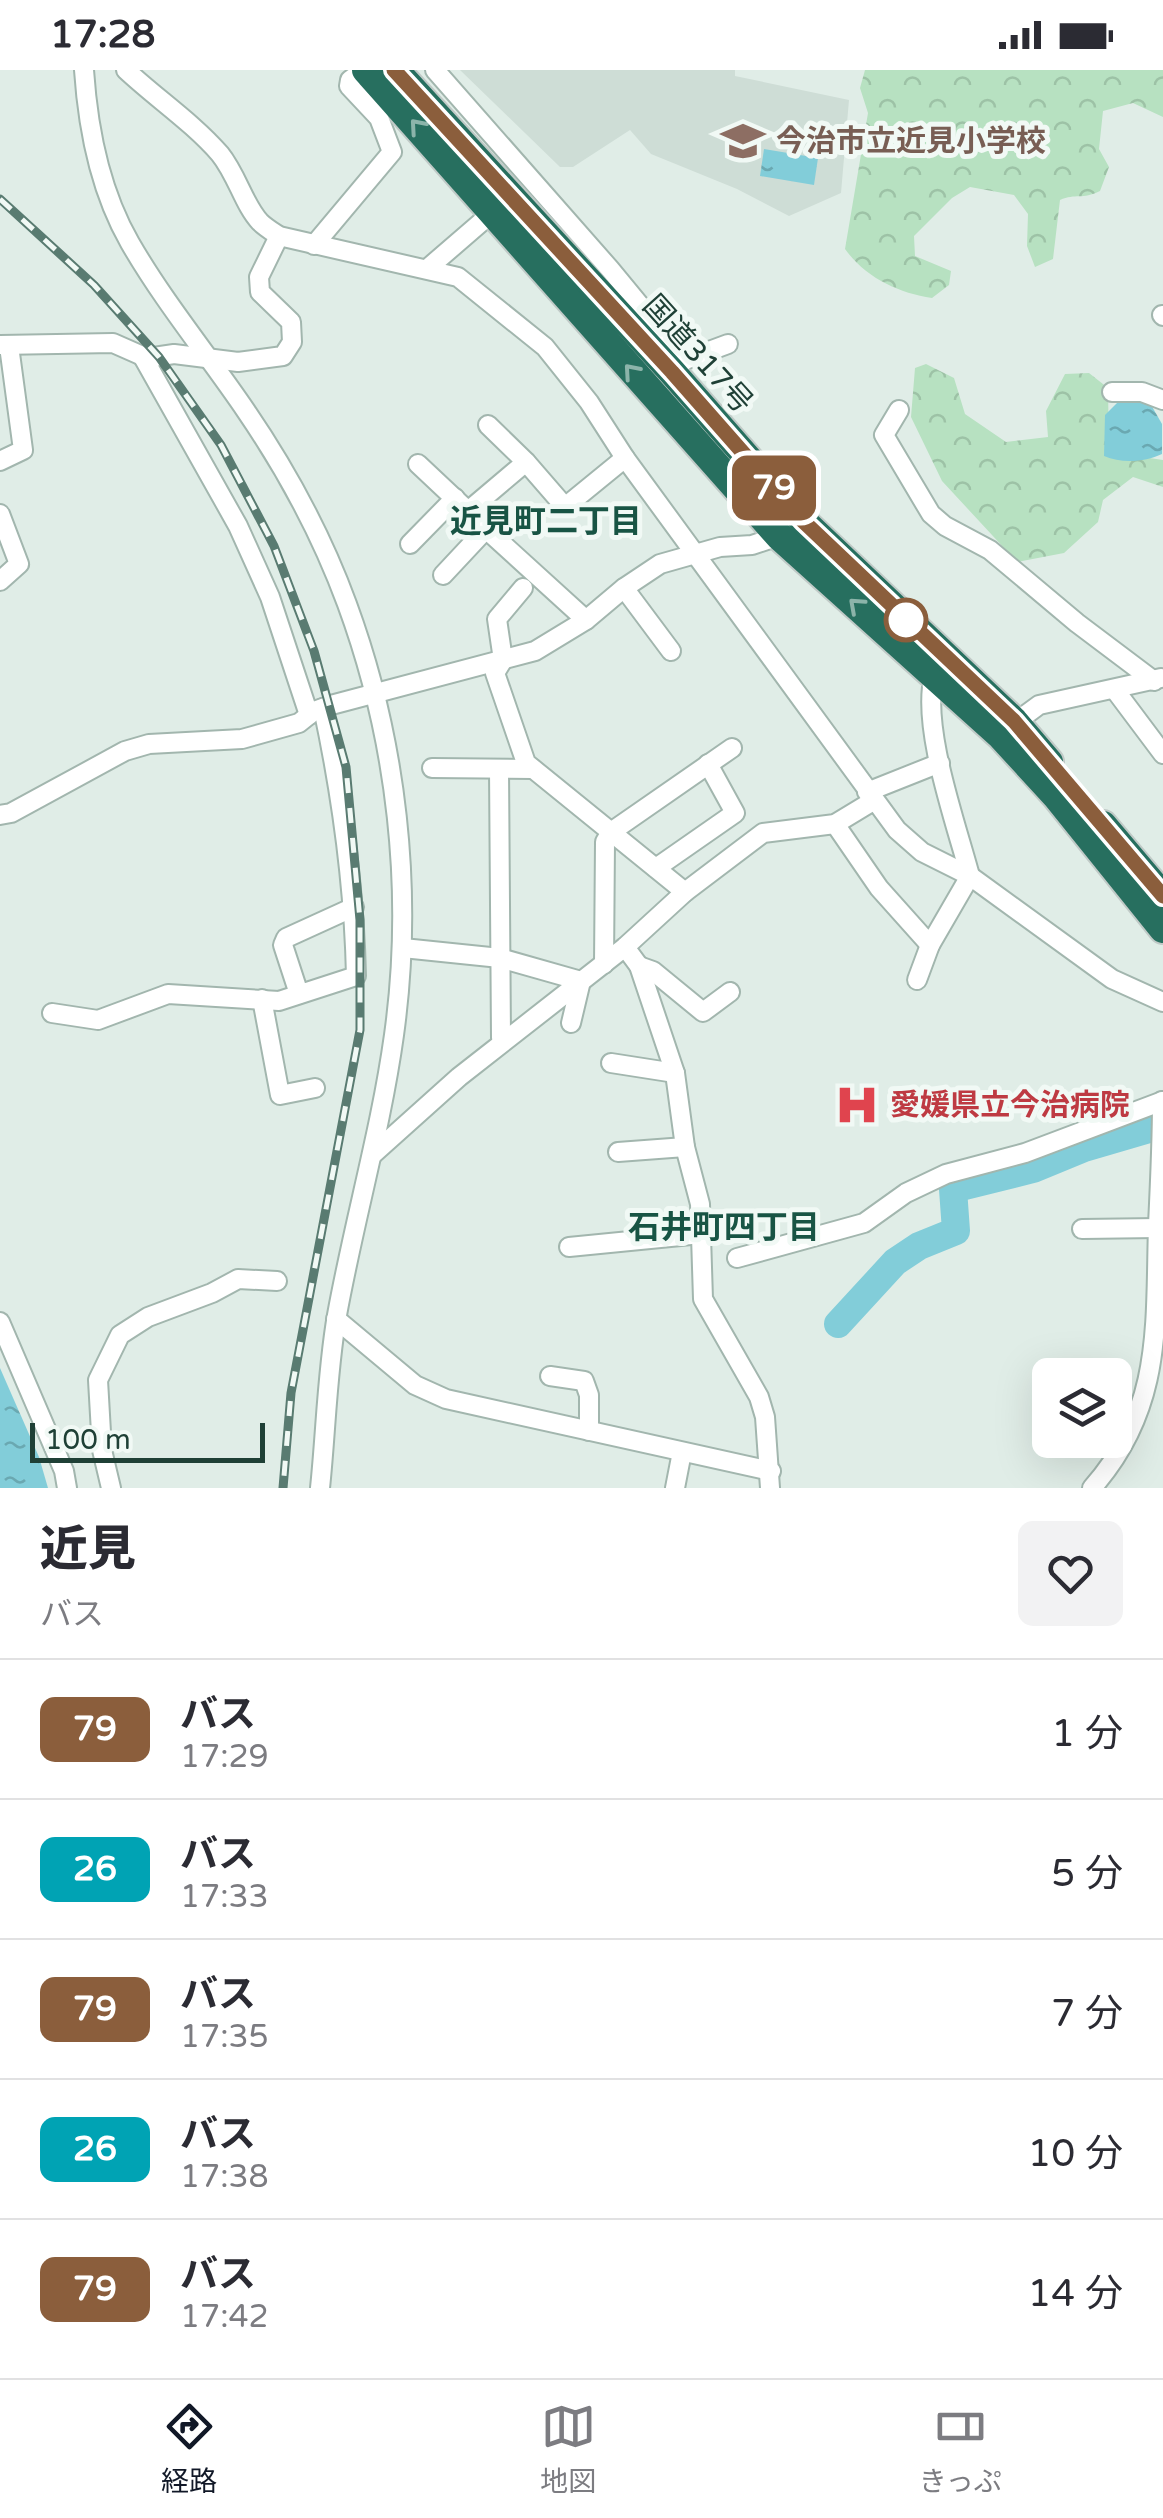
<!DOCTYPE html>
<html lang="ja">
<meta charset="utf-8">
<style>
body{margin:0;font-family:"Varela Round","Noto Sans JP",sans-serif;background:#f2f2f3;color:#2b2b33;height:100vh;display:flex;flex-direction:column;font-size:38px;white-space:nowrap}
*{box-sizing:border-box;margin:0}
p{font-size:32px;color:#7c7c81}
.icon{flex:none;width:55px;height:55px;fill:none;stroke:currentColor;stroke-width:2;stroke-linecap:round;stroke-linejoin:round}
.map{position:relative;height:1418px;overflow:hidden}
.side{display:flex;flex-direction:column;background:#fff;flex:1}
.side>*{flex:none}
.badge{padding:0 20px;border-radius:15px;font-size:35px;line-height:65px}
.buttons{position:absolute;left:1032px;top:1288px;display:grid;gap:20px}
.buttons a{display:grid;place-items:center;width:100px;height:100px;border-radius:15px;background:#fff;box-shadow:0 10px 40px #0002;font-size:50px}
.scale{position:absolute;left:30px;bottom:25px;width:235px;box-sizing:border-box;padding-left:10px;border:5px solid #1f4036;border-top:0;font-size:28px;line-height:35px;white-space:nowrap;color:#1f4036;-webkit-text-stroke:8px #f1f9f5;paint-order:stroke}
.map>.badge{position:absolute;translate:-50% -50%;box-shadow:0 0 0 5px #fff}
.round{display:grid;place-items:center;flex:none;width:105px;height:105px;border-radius:15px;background:#f2f2f3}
.summary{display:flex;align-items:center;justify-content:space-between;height:170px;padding:0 40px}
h1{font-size:48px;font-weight:800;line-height:75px}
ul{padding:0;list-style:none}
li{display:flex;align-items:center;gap:30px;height:140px;padding:0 40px;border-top:2px solid #e1e1e2}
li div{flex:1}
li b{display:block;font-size:38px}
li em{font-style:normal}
li .badge{min-width:110px;font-weight:700;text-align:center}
.status{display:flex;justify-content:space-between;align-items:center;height:70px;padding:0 50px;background:#fff;direction:ltr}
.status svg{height:28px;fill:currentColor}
.menu{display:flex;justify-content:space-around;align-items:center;height:140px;border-top:2px solid #e1e1e2;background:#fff;font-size:28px;color:#7c7c81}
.menu a{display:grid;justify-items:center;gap:5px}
.menu .selected{color:#111827}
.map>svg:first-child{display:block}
.built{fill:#ceddd6}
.forest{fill:url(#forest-crowns)}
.water{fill:url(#water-ripples)}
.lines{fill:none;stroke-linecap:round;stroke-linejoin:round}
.river{stroke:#82cdd9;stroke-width:28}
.minor-casing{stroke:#a2b6ae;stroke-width:22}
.highway-casing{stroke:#c0cac7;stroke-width:32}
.minor{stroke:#fff;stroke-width:18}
.highway{stroke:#276f5f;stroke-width:28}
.rail-casing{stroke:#597b71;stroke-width:9}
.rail{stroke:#f1f9f5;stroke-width:5;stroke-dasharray:15;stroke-linecap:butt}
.oneway{stroke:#8cb4aa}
.line-casing{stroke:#fff;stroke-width:22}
.line{stroke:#8b5e3c;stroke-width:15}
.stop-dot{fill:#fff;stroke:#8b5e3c;stroke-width:5}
.labels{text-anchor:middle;stroke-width:10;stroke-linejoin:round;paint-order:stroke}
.education-label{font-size:30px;font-weight:bold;fill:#785e54;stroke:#f1f9f5;text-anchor:start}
.street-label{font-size:30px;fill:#1f4036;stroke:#f1f9f5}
.health-label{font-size:30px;font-weight:bold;fill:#be3a42;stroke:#f1f9f5;text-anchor:start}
.neighbourhood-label{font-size:32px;font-weight:bold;fill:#185444;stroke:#f1f9f5}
</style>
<div class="status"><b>17:28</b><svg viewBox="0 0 49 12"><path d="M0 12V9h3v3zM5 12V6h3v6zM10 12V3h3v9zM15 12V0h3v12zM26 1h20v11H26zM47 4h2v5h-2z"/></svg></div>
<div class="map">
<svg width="1163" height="1418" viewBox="0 0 1163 1418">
<defs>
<pattern id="forest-crowns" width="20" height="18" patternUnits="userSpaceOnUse" patternTransform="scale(2.5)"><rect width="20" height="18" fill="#b7e1c1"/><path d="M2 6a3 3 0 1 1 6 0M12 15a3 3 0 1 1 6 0" fill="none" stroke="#9dc2a6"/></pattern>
<pattern id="water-ripples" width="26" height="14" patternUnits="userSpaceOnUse" patternTransform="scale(2.5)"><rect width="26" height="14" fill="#82cdd9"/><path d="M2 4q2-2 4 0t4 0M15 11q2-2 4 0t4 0" fill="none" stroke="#6aa8b1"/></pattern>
</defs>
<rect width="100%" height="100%" fill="#e0ede7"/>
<path class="built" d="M460,0H735V6L849,30L841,123L789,146L737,119L651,84L630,60L573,97H560Z"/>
<g class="forest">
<path d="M865,0H1163V47L1133,33L1103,41L1099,79L1109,97L1100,121C1082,130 1076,123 1060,130L1053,189L1035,197L1027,176L1028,144L1014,125L970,117L952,128L914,166L915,186L951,201L949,215L932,228C898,223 865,207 845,179L868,43L860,18Z"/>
<path d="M926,294L954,308L965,344L1006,372L1048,367L1046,341L1065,304L1089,303L1108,318L1109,382L1163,390V417L1133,407L1103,430L1098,452L1064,483L1017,492L942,411L911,347L915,298Z"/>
</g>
<g class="water">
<path d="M764,79L818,88L814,115L760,106Z"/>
<path d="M1121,329L1150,333L1162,354V384C1145,392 1122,394 1104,386L1105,345Z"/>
<path d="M0,1298L39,1387L48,1418H0Z"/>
</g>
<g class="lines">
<path class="river" d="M838,1254L895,1192L919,1176L956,1161L953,1119L1033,1099L1084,1078L1163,1055"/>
<g class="minor-casing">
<g id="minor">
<path d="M84,0C88,60 100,121 130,173C164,232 208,285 246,341C287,401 322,466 347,534C397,670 414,821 394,965C381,1059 354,1151 337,1245C327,1302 326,1361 320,1418"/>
<path d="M126,0C157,29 192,52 220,84C237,105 244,135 260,152C265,157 273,162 279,166L458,207L545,277L589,332L625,388"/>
<path d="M435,0L610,199L685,290L672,302"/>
<path d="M314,175L392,82L379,48L349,16L350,10L364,0"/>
<path d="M427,199L493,142"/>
<path d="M1162,245L1163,246"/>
<path d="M0,275L113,273L147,288L174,284L238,292L283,286L292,272L291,252L260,222L259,207L279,166"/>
<path d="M143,287L238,456L270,527L309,645"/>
<path d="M685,290L728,274"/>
<path d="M1112,322H1142L1163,330"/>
<path d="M899,340L884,365L931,444L945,456L990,480L1077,553L1154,611"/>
<path d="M488,355L526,392L565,437L625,388L897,760L922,782L970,806L1112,909L1163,932"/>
<path d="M0,391L23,380L9,276"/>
<path d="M418,394L468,441L526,392"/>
<path d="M0,444L19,494L0,511"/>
<path d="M486,459L586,550"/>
<path d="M410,474L455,428"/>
<path d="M443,505L486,459L478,451"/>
<path d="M523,518L497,549L503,590L495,603L526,693L685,822"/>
<path d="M624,518L671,581"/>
<path d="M1115,620L1163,684"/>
<path d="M1008,658L1039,635L1161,608"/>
<path d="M432,698L533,699"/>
<path d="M499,699L501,968"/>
<path d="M867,722L940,693"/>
<path d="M0,745L11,743L125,681L149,674L242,669L299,653L314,641L331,635L535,581L586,550L624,518L660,494L720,477L752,475L779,466"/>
<path d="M835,754L879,818L930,875L970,806C956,753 921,657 934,606L939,603"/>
<path d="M656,798L735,743L708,694"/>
<path d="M625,877L639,896L675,1003L685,1077L700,1134L703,1229L759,1327L765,1347L770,1418"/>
<path d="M403,878L500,888L581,911L571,953"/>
<path d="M604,894L605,772L611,762L732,678"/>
<path d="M639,896L653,901L703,942L730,922"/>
<path d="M917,910L930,875"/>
<path d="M299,924L283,875L286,868L354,837"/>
<path d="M262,929L280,1025L315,1018"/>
<path d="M52,943L98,950L168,924L279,931L356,906C354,815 342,727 323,638"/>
<path d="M611,993L675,1003"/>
<path d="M618,1082L685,1077"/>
<path d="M372,1085L459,1007L625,877L685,822L763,763L835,754L873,731"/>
<path d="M1082,1159L1158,1158"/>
<path d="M569,1177L701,1164"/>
<path d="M737,1188L864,1153L906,1123L946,1104L1025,1083L1163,1031"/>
<path d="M336,1249L415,1315L446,1329L771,1401"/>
<path d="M0,1252L64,1401L67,1418"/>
<path d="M550,1306L584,1311L589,1325V1361"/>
<path d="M111,1418L102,1380L98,1310L120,1265L148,1247L212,1223L238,1209L277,1211"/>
<path d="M675,1418L682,1382"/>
<path d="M1092,1418C1163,1338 1155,1256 1158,1155C1160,1114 1162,1072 1162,1031"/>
</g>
</g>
<g class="highway-casing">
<g id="highway">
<path d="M366,0L779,466L1000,665L1056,726L1163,859"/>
<path d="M395,0L672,302L803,451L1014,651L1049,692"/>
<path d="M1103,755L1163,826"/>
</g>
</g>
<use href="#minor" class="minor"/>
<use href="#highway" class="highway"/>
<g class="rail-casing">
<path id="rail" d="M0,129L94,215L159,287L221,375L274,476L314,581L346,697L360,850V960L291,1323L283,1418"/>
</g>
<use href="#rail" class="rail"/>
</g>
<defs><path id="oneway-chevron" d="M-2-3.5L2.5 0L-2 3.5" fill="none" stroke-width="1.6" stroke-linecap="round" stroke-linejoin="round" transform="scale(2.5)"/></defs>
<g class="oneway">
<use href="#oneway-chevron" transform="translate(417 56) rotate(-131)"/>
<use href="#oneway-chevron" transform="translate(631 301) rotate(-131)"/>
<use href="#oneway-chevron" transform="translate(856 535) rotate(-138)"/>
</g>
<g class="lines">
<g class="line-casing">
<path id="line" d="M394,0L672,302L803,451L1014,651L1163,826"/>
</g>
<use href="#line" class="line"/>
</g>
<defs>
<g id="school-bare" transform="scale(3.45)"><path d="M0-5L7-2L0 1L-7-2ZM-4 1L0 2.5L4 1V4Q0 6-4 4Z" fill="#8d6e63" stroke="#f1f9f5" stroke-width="2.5" paint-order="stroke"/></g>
<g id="hospital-bare" transform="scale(3.45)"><path d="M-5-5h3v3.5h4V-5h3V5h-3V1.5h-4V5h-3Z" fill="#e0444e" stroke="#f1f9f5" stroke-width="2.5" paint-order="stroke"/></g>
</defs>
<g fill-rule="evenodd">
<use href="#school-bare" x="743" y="71"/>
<use href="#hospital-bare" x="857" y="1035"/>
</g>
<circle class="stop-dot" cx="906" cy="550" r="20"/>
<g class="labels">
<g class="education-label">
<text x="776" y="81">今治市立近見小学校</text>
</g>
<g class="street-label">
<text transform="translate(698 284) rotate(48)" y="10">国道317号</text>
</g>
<g class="health-label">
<text x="890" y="1045">愛媛県立今治病院</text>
</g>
<g class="neighbourhood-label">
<text x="546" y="462">近見町二丁目</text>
<text x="724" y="1168">石井町四丁目</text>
</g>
</g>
</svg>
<div class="buttons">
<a><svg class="icon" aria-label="layers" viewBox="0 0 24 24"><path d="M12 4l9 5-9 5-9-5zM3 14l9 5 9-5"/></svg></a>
</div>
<div class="scale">100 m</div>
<b class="badge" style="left:774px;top:418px;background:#8b5e3c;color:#fff">79</b>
</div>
<section class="side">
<div class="summary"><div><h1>近見</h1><p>バス</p></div><a class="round"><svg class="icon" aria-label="heart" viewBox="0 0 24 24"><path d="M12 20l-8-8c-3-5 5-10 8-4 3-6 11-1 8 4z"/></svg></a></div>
<ul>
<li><span class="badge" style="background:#8b5e3c;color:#fff">79</span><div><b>バス</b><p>17:29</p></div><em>1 分</em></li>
<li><span class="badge" style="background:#00a3b4;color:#fff">26</span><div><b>バス</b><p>17:33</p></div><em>5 分</em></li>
<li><span class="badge" style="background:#8b5e3c;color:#fff">79</span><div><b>バス</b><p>17:35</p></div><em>7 分</em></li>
<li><span class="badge" style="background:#00a3b4;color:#fff">26</span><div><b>バス</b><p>17:38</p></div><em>10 分</em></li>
<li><span class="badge" style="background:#8b5e3c;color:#fff">79</span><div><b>バス</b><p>17:42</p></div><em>14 分</em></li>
</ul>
</section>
<nav class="menu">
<a class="selected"><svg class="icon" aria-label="directions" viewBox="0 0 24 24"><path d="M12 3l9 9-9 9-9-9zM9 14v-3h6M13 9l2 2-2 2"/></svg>経路</a>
<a><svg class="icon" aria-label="map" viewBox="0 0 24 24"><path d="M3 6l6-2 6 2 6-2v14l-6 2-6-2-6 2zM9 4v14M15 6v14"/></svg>地図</a>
<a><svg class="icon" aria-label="tickets" viewBox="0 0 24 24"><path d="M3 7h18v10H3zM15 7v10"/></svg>きっぷ</a>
</nav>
